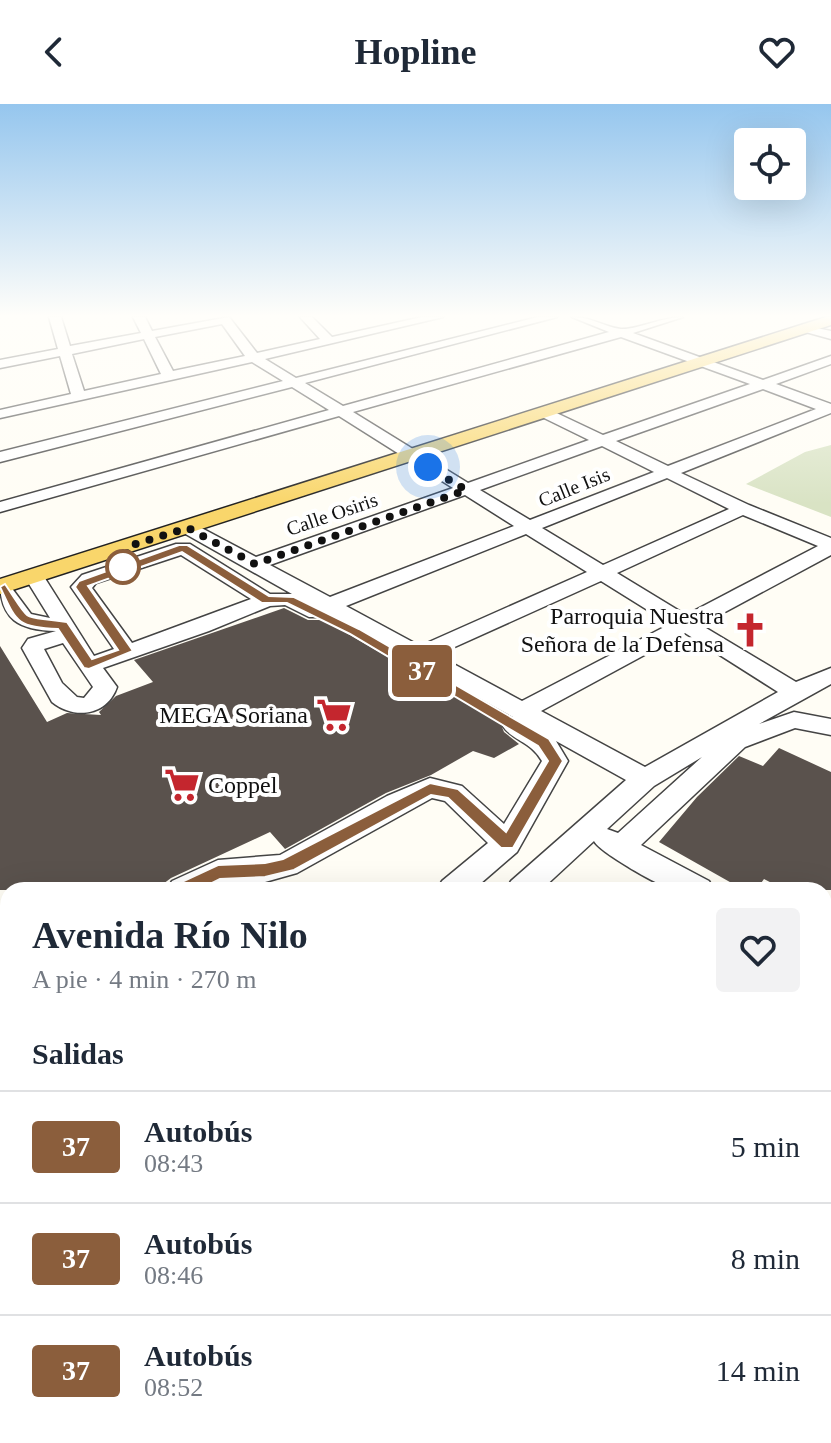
<!DOCTYPE html>
<html lang="es">
<meta charset="utf-8">
<style>
body{margin:0;font-family:"Times New Roman",serif;background:#f2f2f3;color:#1f2937;height:100vh;display:flex;flex-direction:column;font-size:30px;white-space:nowrap}
*{box-sizing:border-box;margin:0}
p{font-size:26px;color:#747a83}
.icon{flex:none;width:44px;height:44px;fill:none;stroke:currentColor;stroke-width:2;stroke-linecap:round;stroke-linejoin:round}
.map{position:relative;flex:1;overflow:hidden}
.sheet{position:absolute;left:0px;top:778px;width:832px;height:562px;display:flex;flex-direction:column;background:#fff;border-radius:24px 24px 0 0;box-shadow:0 8px 32px #0002}
.sheet>*{flex:none}
.badge{padding:0 16px;border-radius:6px;font-size:28px;line-height:52px}
.buttons{position:absolute;left:734px;top:24px;display:grid;gap:16px}
.buttons a{display:grid;place-items:center;width:72px;height:72px;border-radius:8px;background:#fff;box-shadow:0 8px 32px #0002;font-size:40px}
.you{position:absolute;width:40px;height:40px;margin:-20px;border:6px solid #fff;border-radius:50%;background:#1a73e8;box-shadow:0 0 0 12px #1a73e833}
.map>.badge{position:absolute;translate:-50% -50%;box-shadow:0 0 0 4px #fff}
h2{padding:0 32px;font-size:30px;line-height:72px}
.round{display:grid;place-items:center;flex:none;width:84px;height:84px;border-radius:8px;background:#f2f2f3}
.overview{display:flex;align-items:center;justify-content:space-between;height:136px;padding:0 32px}
h1{font-size:38px;font-weight:600;line-height:60px}
ul{padding:0;list-style:none}
li{display:flex;align-items:center;gap:24px;height:112px;padding:0 32px;border-top:2px solid #e0e1e3}
li div{flex:1}
li b{display:block;font-size:30px}
li em{font-style:normal}
li .badge{min-width:88px;font-weight:700;text-align:center}
header{display:flex;justify-content:space-between;align-items:center;height:104px;padding:0 32px;background:#fff;font-size:36px;font-weight:600}
.map>svg:first-child{display:block}
.cemetery{fill:#d9e3c4}
.building{fill:#5a524d}
.lines{fill:none;stroke-linecap:round;stroke-linejoin:round}
.minor-casing{stroke:#444;stroke-width:3}
.major-casing{stroke:#222;stroke-width:3}
.path{stroke:#333;stroke-width:4;stroke-dasharray:10 5;stroke-linecap:butt}
.minor{fill:#fff;fill-rule:evenodd}
.major{fill:#f9d66b;fill-rule:evenodd}
.line{fill:#8b5e3c;stroke:#fff;stroke-width:2}
.walk{stroke:#111;stroke-width:8;stroke-dasharray:0 14.4}
.stop-dot{fill:#fff;stroke:#8b5e3c;stroke-width:4}
.labels{text-anchor:middle;stroke-width:8;stroke-linejoin:round;paint-order:stroke}
.far-street-label{font-size:20px;fill:#111;stroke:#fff}
.poi-label{font-size:24px;fill:#111;stroke:#fff;text-anchor:end}
</style>
<header><svg class="icon" aria-label="back" viewBox="0 0 24 24"><path d="M15 5l-7 7 7 7"/></svg>Hopline<svg class="icon" aria-label="heart" viewBox="0 0 24 24"><path d="M12 20l-8-8c-3-5 5-10 8-4 3-6 11-1 8 4z"/></svg></header>
<div class="map">
<svg width="831" height="1339" viewBox="0 0 831 1339">
<rect width="100%" height="100%" fill="#fffdf5"/>
<path class="cemetery" d="M831,341V413L746,380L805,348Z"/>
<g class="building">
<path d="M284,504L308,516H324L500,618L504,628L519,640L494,654L473,647L431,671L386,689L285,745L270,728L171,774L155,786H0V542L47,618L67,609L101,611L99,608L116,592L153,578L134,556Z"/>
<path d="M779,644L831,668V786H785L764,775L756,786H744L659,738L697,693L739,652L763,662Z"/>
</g>
<g class="lines">
<g class="minor-casing">
<g id="minor">
<path d="M49,213H61L70,242L141,229L133,213H145L152,227L229,213L257,249L320,235L300,213H312L332,233L422,213H443L265,255L296,274L538,213H557L305,279L343,302L609,228L572,213C592,213 604,223 621,225C636,226 662,213 683,213L633,229L763,276L831,252V260L776,280L831,300V309L681,369L749,401L831,434V451L701,521L796,578L831,564V580L759,620L794,608L831,615V631L795,624L745,643L641,741L709,777L714,786C702,786 687,788 675,786C662,784 599,748 594,737L541,786H506L511,777L626,676L556,637L568,657L517,748L473,786H437L442,777L488,739L445,697L432,694L297,769L265,778L222,780L209,786H167L172,777L218,756L280,751L387,692L430,674L462,682L504,720L542,657C531,637 512,637 502,621L505,615L513,613L326,509L323,513H309L285,501L270,502L209,527L103,564L117,583C107,612 74,616 52,598L22,544L28,535L56,527C19,526 0,516 0,477L8,479L31,510L50,514L24,472L34,466L41,468L94,552L114,545L71,483L82,471L176,440H190L270,490H292L182,428L179,424L182,420H194L256,453L453,384L339,312L0,408V398L329,306L292,283L0,358V348L283,277L252,258L0,314V306L71,290L60,252L0,264V256L58,245ZM222,220L245,252L173,267L155,233ZM621,233L750,280L603,331L548,305H538V311L589,336L468,379L353,308ZM144,235L161,270L84,287L72,250ZM763,285L816,305L668,362L616,337ZM602,342L654,368L530,416L480,386ZM667,374L729,405L603,461L542,424ZM465,391L514,422L330,493L270,461ZM743,411L818,442L686,511L617,469ZM526,430L587,468L420,542L346,502ZM181,451L251,495L132,539L92,484L96,479ZM601,477L670,520L522,597L437,551ZM685,529L778,588L645,663L541,607ZM63,539L93,583L84,594L77,593L62,579L44,545ZM702,653L618,729L607,725L654,682Z"/>
<path d="M802,221L831,227V235L802,227Z"/>
<path d="M824,824L831,827V856L824,853Z"/>
<path d="M8,863V895L0,898V866Z"/>
<path d="M8,920V954L0,958V923Z"/>
<rect x="824" y="988" width="7" height="36"/>
<path d="M75,1332H121L120,1339H72Z"/>
<path d="M345,1332H391L392,1339H344Z"/>
<path d="M545,1332H591L593,1339H545Z"/>
<path d="M673,1332H719L721,1339H673Z"/>
</g>
</g>
<g class="major-casing">
<g id="major">
<path d="M826,213H831V221L0,490V475Z"/>
<path d="M824,1092H831V1178L824,1179Z"/>
<path d="M8,1114V1191H0V1115Z"/>
</g>
</g>
<path class="path" d="M0,834L8,837"/>
<use href="#minor" class="minor"/>
<use href="#major" class="major"/>
</g>
<linearGradient id="sky" x2="0" y2="1"><stop stop-color="#95c6ee"/><stop offset="0.53" stop-color="#fffefa"/><stop offset="1" stop-color="#fffefa" stop-opacity="0"/></linearGradient>
<rect width="831" height="400" fill="url(#sky)"/>
<path class="line" d="M179,441H187L269,492L294,493L359,525L549,635L563,657L513,744H501L448,694L431,691L294,766L265,773L220,775L188,791H175L173,786L175,781L218,761L265,759L283,755L430,679L458,685L506,728L548,657L538,642L350,530L287,499H262L182,448L88,482L133,547L89,565L84,564L58,525C16,524 16,517 0,483L5,480C34,523 19,510 67,518L92,555L118,546L75,483L79,477Z"/>
<g class="lines">
<path class="walk" d="M123,463L129,442L188,424L255,460L466,386L428,363"/>
</g>
<defs>
<g id="church-bare" transform="scale(2.76)"><path d="M-1.2-6h2.4v3.5h3.3v2.4h-3.3V6h-2.4V-.1h-3.3v-2.4h3.3Z" fill="#c4262e" stroke="#fff" stroke-width="2.5" paint-order="stroke"/></g>
<g id="supermarket-bare" transform="scale(2.76)"><path d="M-6-5.5h2.5l.6 2H6L4.5 2H-2.5L-4.4-4H-6ZM-1.5 3.2a1.3 1.3 0 1 0 .1 0ZM3 3.2a1.3 1.3 0 1 0 .1 0Z" fill="#c4262e" stroke="#fff" stroke-width="2.5" paint-order="stroke"/></g>
</defs>
<g fill-rule="evenodd">
<use href="#church-bare" x="750" y="526"/>
<use href="#supermarket-bare" x="334" y="611"/>
<use href="#supermarket-bare" x="182" y="681"/>
</g>
<circle class="stop-dot" cx="123" cy="463" r="16"/>
<g class="labels">
<g class="far-street-label">
<text transform="translate(574 383) rotate(-22)" y="7">Calle Isis</text>
<text transform="translate(332 410) rotate(-19)" y="7">Calle Osiris</text>
</g>
<g class="poi-label">
<text x="724" y="520">Parroquia Nuestra<tspan x="724" dy="28">Señora de la Defensa</tspan></text>
<text x="308" y="619">MEGA Soriana</text>
<text x="208" y="689" text-anchor="start">Coppel</text>
</g>
</g>
</svg>
<div class="buttons">
<a><svg class="icon" aria-label="locate" viewBox="0 0 24 24"><circle cx="12" cy="12" r="6"/><path d="M12 2v4M12 18v4M2 12h4M18 12h4"/></svg></a>
</div>
<div class="you" style="left:428px;top:363px"></div>
<b class="badge" style="left:422px;top:567px;background:#8b5e3c;color:#fff">37</b>
<section class="sheet">
<div class="overview"><div><h1>Avenida Río Nilo</h1><p>A pie · 4 min · 270 m</p></div><a class="round"><svg class="icon" aria-label="heart" viewBox="0 0 24 24"><path d="M12 20l-8-8c-3-5 5-10 8-4 3-6 11-1 8 4z"/></svg></a></div>
<h2>Salidas</h2>
<ul>
<li><span class="badge" style="background:#8b5e3c;color:#fff">37</span><div><b>Autobús</b><p>08:43</p></div><em>5 min</em></li>
<li><span class="badge" style="background:#8b5e3c;color:#fff">37</span><div><b>Autobús</b><p>08:46</p></div><em>8 min</em></li>
<li><span class="badge" style="background:#8b5e3c;color:#fff">37</span><div><b>Autobús</b><p>08:52</p></div><em>14 min</em></li>
</ul>
</section>
</div>
